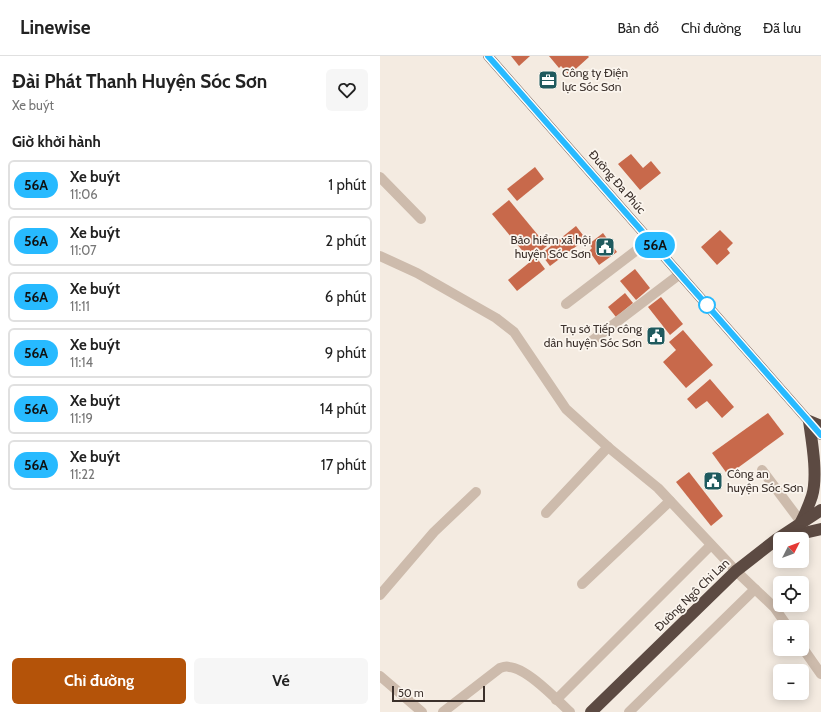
<!DOCTYPE html>
<html lang="vi">
<meta charset="utf-8">
<style>
body{margin:0;font-family:Cabin,sans-serif;background:#f6f6f6;color:#222;height:100vh;display:flex;flex-direction:column;font-size:15px;white-space:nowrap}
*{box-sizing:border-box;margin:0}
p{font-size:13px;color:#767676}
.icon{flex:none;width:22px;height:22px;fill:none;stroke:currentColor;stroke-width:2;stroke-linecap:round;stroke-linejoin:round}
.map{position:relative;flex:1;overflow:hidden}
.drawer{display:flex;flex-direction:column;background:#fff;width:380px}
.drawer>*{flex:none}
.badge{padding:0 8px;border-radius:13px;font-size:14px;line-height:26px}
.needle{width:26px;rotate:48deg}
.tools{position:absolute;left:393px;top:476px;display:grid;gap:8px}
.tools a{display:grid;place-items:center;width:36px;height:36px;border-radius:6px;background:#fff;box-shadow:0 2px 10px #0003;font-size:20px}
.scale{position:absolute;left:12px;bottom:10px;width:93px;box-sizing:border-box;padding-left:4px;border:2px solid #3b302b;border-top:0;font-size:11px;line-height:14px;white-space:nowrap;color:#3b302b;-webkit-text-stroke:3px #fbf5ee;paint-order:stroke}
.map>.badge{position:absolute;translate:-50% -50%;box-shadow:0 0 0 2px #fff}
h2{padding:0 12px;font-size:15px;line-height:36px}
.round{display:grid;place-items:center;flex:none;width:42px;height:42px;border-radius:6px;background:#f6f6f6}
.overview{display:flex;align-items:center;justify-content:space-between;height:68px;padding:0 12px}
h1{font-size:19px;font-weight:800;line-height:30px}
.cta{display:flex;gap:8px;margin-top:auto;padding:8px 12px}
.cta a{flex:1;height:46px;border-radius:6px;background:#b45309;color:#fff;font-size:16px;font-weight:800;line-height:46px;text-align:center}
.cta a+a{background:#f6f6f6;color:#222}
ul{padding:0;list-style:none}
li{display:flex;align-items:center;gap:12px;height:50px;margin:0 8px 6px;padding:0 4px;border:2px solid #e0e0e0;border-radius:6px}
li div{flex:1}
li b{display:block;font-size:15px}
li em{font-style:normal}
li .badge{min-width:44px;font-weight:700;text-align:center}
header{display:flex;align-items:center;gap:24px;box-sizing:border-box;height:56px;padding:0 20px;background:#fff;border-bottom:1px solid #e0e0e0}
header strong{font-size:19px}
nav{display:flex;gap:22px;margin-inline-start:auto;font-size:14px}
main{display:flex;flex:1;min-height:0}
.map>svg:first-child{display:block}
.building{fill:#c8694b}
.lines{fill:none;stroke-linecap:round;stroke-linejoin:round}
.minor{stroke:#cdbbac;stroke-width:10}
.major{stroke:#7d675c;stroke-width:10}
.highway{stroke:#5c4a42;stroke-width:12}
.line-casing{stroke:#fff;stroke-width:9}
.line{stroke:#27baff;stroke-width:6}
.stop-dot{fill:#fff;stroke:#27baff;stroke-width:2}
.labels{text-anchor:middle;stroke-width:3.5;stroke-linejoin:round;paint-order:stroke}
.poi-label{font-size:12px;fill:#3b302b;stroke:#fbf5ee;text-anchor:start}
.street-label{font-size:12px;fill:#3b302b;stroke:#fbf5ee}
</style>
<header>
<strong>Linewise</strong>
<nav><a>Bản đồ</a><a>Chỉ đường</a><a>Đã lưu</a></nav>
</header>
<main>
<section class="drawer">
<div class="overview"><div><h1>Đài Phát Thanh Huyện Sóc Sơn</h1><p>Xe buýt</p></div><a class="round"><svg class="icon" aria-label="heart" viewBox="0 0 24 24"><path d="M12 20l-8-8c-3-5 5-10 8-4 3-6 11-1 8 4z"/></svg></a></div>
<h2>Giờ khởi hành</h2>
<ul>
<li><span class="badge" style="background:#27baff;color:#111">56A</span><div><b>Xe buýt</b><p>11:06</p></div><em>1 phút</em></li>
<li><span class="badge" style="background:#27baff;color:#111">56A</span><div><b>Xe buýt</b><p>11:07</p></div><em>2 phút</em></li>
<li><span class="badge" style="background:#27baff;color:#111">56A</span><div><b>Xe buýt</b><p>11:11</p></div><em>6 phút</em></li>
<li><span class="badge" style="background:#27baff;color:#111">56A</span><div><b>Xe buýt</b><p>11:14</p></div><em>9 phút</em></li>
<li><span class="badge" style="background:#27baff;color:#111">56A</span><div><b>Xe buýt</b><p>11:19</p></div><em>14 phút</em></li>
<li><span class="badge" style="background:#27baff;color:#111">56A</span><div><b>Xe buýt</b><p>11:22</p></div><em>17 phút</em></li>
</ul>
<div class="cta"><a>Chỉ đường</a><a>Vé</a></div>
</section>
<div class="map">
<svg width="441" height="656" viewBox="0 0 441 656">
<rect width="100%" height="100%" fill="#f4ebe1"/>
<g class="building">
<path d="M131,0H150L139,10Z"/>
<path d="M169,0H208L209,1L189,19L181,10L179,12Z"/>
<path d="M251,98L263,112L271,105L281,117L260,134L238,108Z"/>
<path d="M155,111L164,123L137,145L127,133Z"/>
<path d="M129,144L167,190L150,204L112,158Z"/>
<path d="M196,170L206,183L170,210L161,198Z"/>
<path d="M340,174L353,187L347,193L350,197L337,209L321,191Z"/>
<path d="M223,177L237,196L219,209L209,195L212,192L209,188Z"/>
<path d="M156,201L165,213L137,235L128,224Z"/>
<path d="M255,213L270,232L256,244L240,225Z"/>
<path d="M245,237L253,247L236,261L228,251Z"/>
<path d="M281,241L303,268L290,279L268,251Z"/>
<path d="M303,274L333,309L306,332L283,306L296,294L289,286Z"/>
<path d="M330,323L354,351L342,362L327,345L316,353L307,343Z"/>
<path d="M388,357L404,378L348,419L332,397Z"/>
<path d="M309,416L343,460L331,470L296,426Z"/>
</g>
<g class="lines">
<g class="minor">
<path d="M0,121L41,163"/>
<path d="M0,200L37,217L116,262L134,276L186,353L228,391L278,432L356,515L394,551L408,571"/>
<path d="M186,248L270,184"/>
<path d="M209,287L300,218"/>
<path d="M382,414L421,466"/>
<path d="M166,457L228,391"/>
<path d="M202,528L290,445"/>
<path d="M0,539L54,476L96,436"/>
<path d="M422,591L441,618"/>
<path d="M0,620L42,656"/>
<path d="M176,644L331,489"/>
<path d="M63,656L120,612C123,611 127,610 129,611C147,612 177,644 190,656"/>
<path d="M249,656L375,533"/>
</g>
<path class="major" d="M108,0L441,379"/>
<g class="highway">
<path d="M421,466C425,458 429,449 432,440C438,420 432,386 429,365L441,370"/>
<path d="M402,482L441,473"/>
<path d="M211,656L356,515L397,483L441,454"/>
</g>
</g>
<g class="lines">
<g class="line-casing">
<path id="line" d="M108,0L441,379"/>
</g>
<use href="#line" class="line"/>
</g>
<defs>
<g id="office-square" transform="scale(1)"><rect x="-9" y="-9" width="18" height="18" rx="4" fill="#1f5a5e" stroke="#fbf5ee"/><path d="M-6-3h4V-5.5h4V-3h4V5H-6ZM-1-4.5V-3h2v-1.5ZM-6 0V1H6V0Z" fill="#fff"/></g>
<g id="civic-square" transform="scale(1)"><rect x="-9" y="-9" width="18" height="18" rx="4" fill="#1f5a5e" stroke="#fbf5ee"/><path d="M-.6-6.5H3V-4.5H.6V-3L4-1V1h2V6H-6V1h2V-1L-.6-3ZM-1.2 2.5V6h2.4V2.5Z" fill="#fff"/></g>
</defs>
<g fill-rule="evenodd">
<use href="#office-square" x="168" y="24"/>
<use href="#civic-square" x="225" y="191"/>
<use href="#civic-square" x="276" y="280"/>
<use href="#civic-square" x="333" y="425"/>
</g>
<circle class="stop-dot" cx="327" cy="249" r="8"/>
<g class="labels">
<g class="poi-label">
<text x="182" y="21">Công ty Điện<tspan x="182" dy="14">lực Sóc Sơn</tspan></text>
<text x="211" y="188" text-anchor="end">Bảo hiểm xã hội<tspan x="211" dy="14">huyện Sóc Sơn</tspan></text>
<text x="262" y="277" text-anchor="end">Trụ sở Tiếp công<tspan x="262" dy="14">dân huyện Sóc Sơn</tspan></text>
<text x="347" y="422">Công an<tspan x="347" dy="14">huyện Sóc Sơn</tspan></text>
</g>
<g class="street-label">
<text transform="translate(237 126) rotate(49)" y="4">Đường Đa Phúc</text>
<text transform="translate(312 539) rotate(-44)" y="4">Đường Ngô Chi Lan</text>
</g>
</g>
</svg>
<div class="tools">
<a><svg class="needle" viewBox="-14 -14 28 28"><path d="M0-13l5 13h-10z" fill="#e53935"/><path d="M0 13l5-13h-10z" fill="#767676"/></svg></a>
<a><svg class="icon" aria-label="locate" viewBox="0 0 24 24"><circle cx="12" cy="12" r="6"/><path d="M12 2v4M12 18v4M2 12h4M18 12h4"/></svg></a>
<a>+</a>
<a>−</a>
</div>
<div class="scale">50 m</div>
<b class="badge" style="left:275px;top:189px;background:#27baff;color:#111">56A</b>
</div>
</main>
